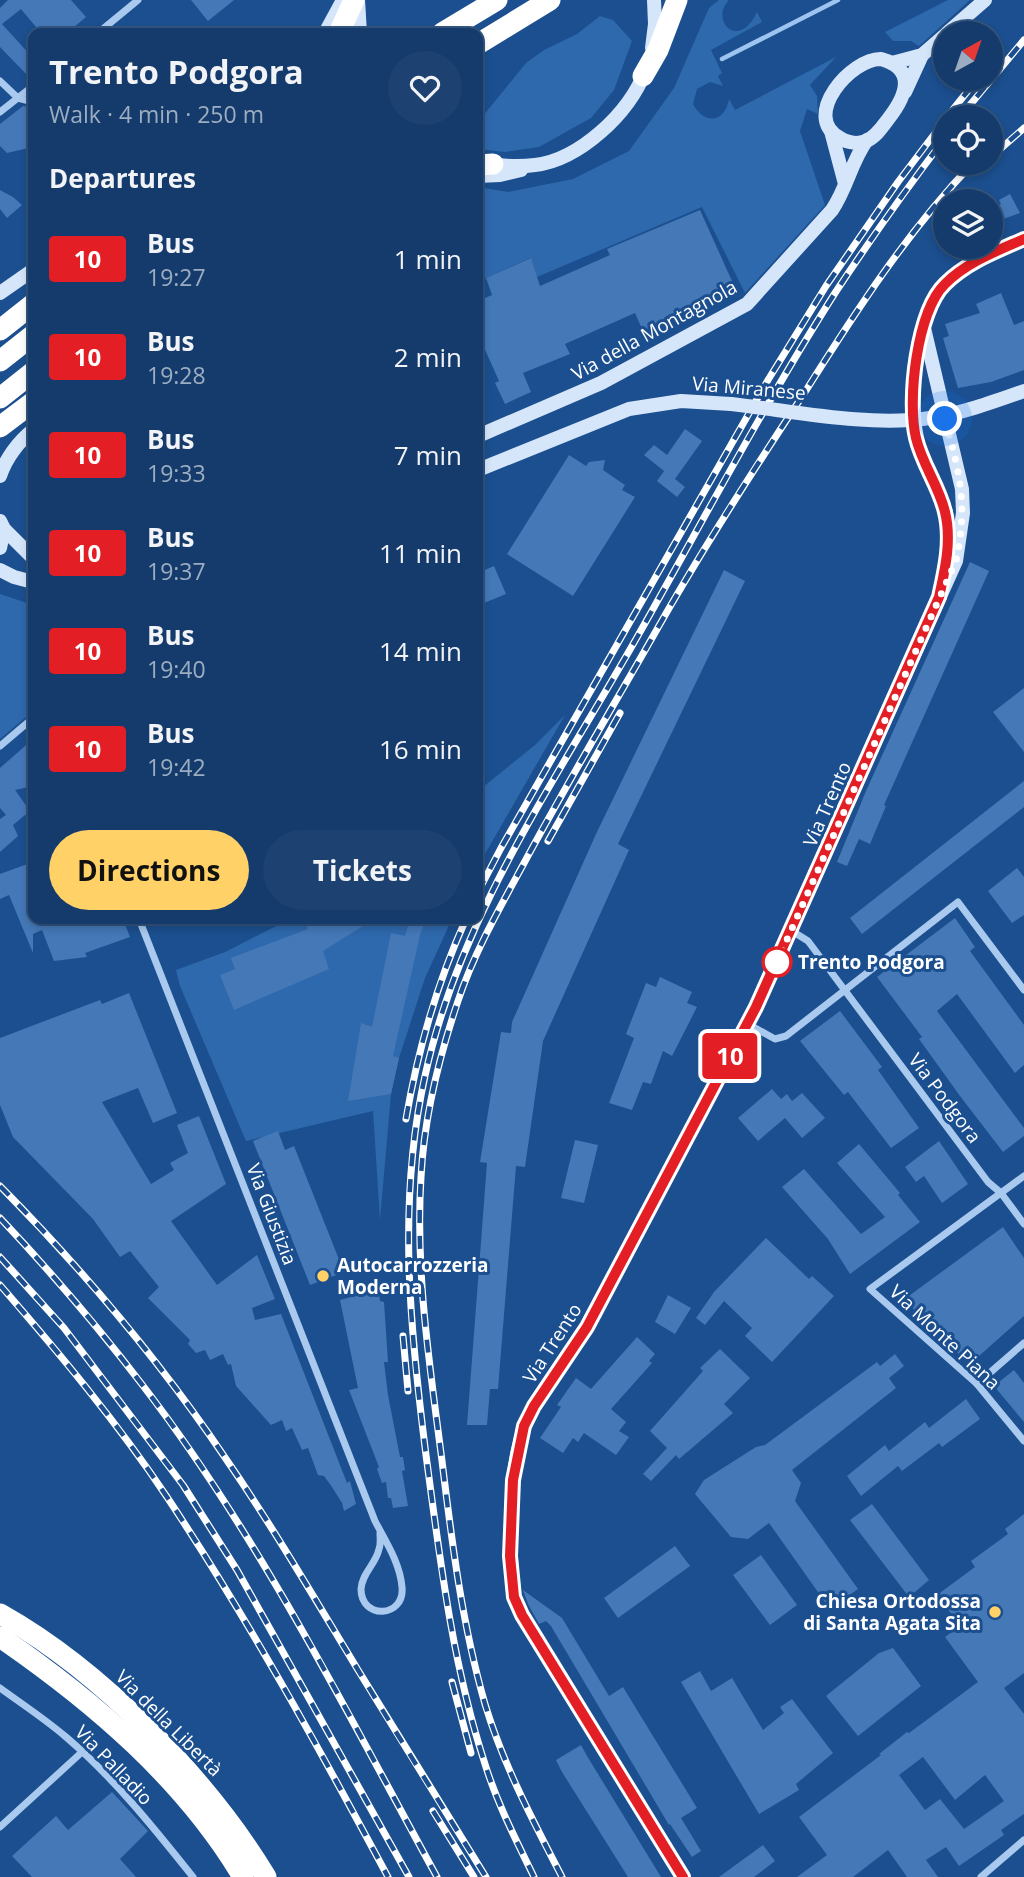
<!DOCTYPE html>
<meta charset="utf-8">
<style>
body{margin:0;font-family:"Open Sans",sans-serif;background:#1d4271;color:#f1f3f6;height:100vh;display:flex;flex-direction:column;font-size:26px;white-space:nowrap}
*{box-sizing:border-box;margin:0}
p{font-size:23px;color:#9dadc1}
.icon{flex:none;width:38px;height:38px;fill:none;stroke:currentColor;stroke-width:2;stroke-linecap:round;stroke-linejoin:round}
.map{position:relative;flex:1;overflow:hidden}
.sheet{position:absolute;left:28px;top:28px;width:455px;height:896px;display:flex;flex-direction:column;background:#143b6b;border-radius:14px;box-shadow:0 4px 10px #0003,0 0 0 2px #33557e}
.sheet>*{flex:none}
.badge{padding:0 14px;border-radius:5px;font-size:24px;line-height:46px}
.needle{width:46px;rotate:40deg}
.controls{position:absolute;left:933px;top:21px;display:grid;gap:14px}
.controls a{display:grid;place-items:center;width:70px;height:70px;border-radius:50%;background:#143b6b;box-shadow:0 4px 10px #0003,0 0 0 2px #33557e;font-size:35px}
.you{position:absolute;width:35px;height:35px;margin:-18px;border:5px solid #fff;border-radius:50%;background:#1a73e8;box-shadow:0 0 0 10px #1a73e833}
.map>.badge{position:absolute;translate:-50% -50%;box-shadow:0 0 0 4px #fff}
h2{padding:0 21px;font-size:26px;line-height:63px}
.round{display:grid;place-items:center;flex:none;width:74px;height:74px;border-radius:37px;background:#1d4271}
.summary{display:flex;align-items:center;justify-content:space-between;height:119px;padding:0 21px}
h1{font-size:33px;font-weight:700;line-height:52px}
.primary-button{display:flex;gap:14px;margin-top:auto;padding:14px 21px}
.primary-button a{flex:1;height:80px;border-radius:42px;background:#ffd166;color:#111;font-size:28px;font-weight:700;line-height:80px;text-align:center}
.primary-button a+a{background:#1d4271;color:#f1f3f6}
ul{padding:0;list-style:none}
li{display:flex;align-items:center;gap:21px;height:98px;padding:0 21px}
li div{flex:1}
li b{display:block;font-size:26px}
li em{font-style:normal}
li .badge{min-width:77px;font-weight:700;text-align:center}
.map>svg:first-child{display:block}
.green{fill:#2e69ad}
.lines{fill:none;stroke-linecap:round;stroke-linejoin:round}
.stream{stroke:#9cc4f0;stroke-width:4.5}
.building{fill:#4478b7;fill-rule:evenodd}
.street{stroke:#a9c9ee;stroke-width:7}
.secondary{stroke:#d6e6fa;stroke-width:14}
.highway{stroke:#fff;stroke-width:21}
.rail-casing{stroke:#fff;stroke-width:7}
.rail{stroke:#1b4f8f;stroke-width:4.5;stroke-dasharray:13;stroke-linecap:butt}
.secondary-bridge{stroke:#d6e6fa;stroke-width:14}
.line-casing{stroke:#fff;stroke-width:16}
.line{stroke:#e31e24;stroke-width:10}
.walk{stroke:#fff;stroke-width:7;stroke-dasharray:0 12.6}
.stop-dot{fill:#fff;stroke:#e31e24;stroke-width:3.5}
.poi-dot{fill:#ffd166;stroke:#1b4f8f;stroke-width:2.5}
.labels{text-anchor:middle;stroke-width:6;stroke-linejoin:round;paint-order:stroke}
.street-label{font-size:19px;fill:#fff;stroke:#1b4f8f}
.stop-label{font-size:19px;font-weight:bold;fill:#fff;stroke:#1b4f8f;text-anchor:start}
.poi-label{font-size:19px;font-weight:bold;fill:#fff;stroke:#1b4f8f;text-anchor:start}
</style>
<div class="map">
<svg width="1024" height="1877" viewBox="0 0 1024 1877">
<rect width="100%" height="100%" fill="#1b4f8f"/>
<g class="green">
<path d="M719,0H729C709,21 739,51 757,12L762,22L711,50L722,73L718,76L723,86L710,82L697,89L693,104C704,125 725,123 729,99L735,110L836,57L810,85L817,96L818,114L807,109L800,131L825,205L745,293L702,207L537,277L530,258L486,278L478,284V187L508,192L573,179L629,151L674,88L709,8Z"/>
<path d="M948,0H970L919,46L911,41H893L885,32Z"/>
<path d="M600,16L613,20L632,41L614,90L591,118L539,147L505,152L478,149V122L526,63L544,50L577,34Z"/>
<path d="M0,594L33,605V711L0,739Z"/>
<path d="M565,715L478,866V791L535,745Z"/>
<path d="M290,919H452L425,978L399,1058L391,1094L380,1220L373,1111L246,1141L180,986L176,970L225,952Z"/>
</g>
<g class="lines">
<path class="stream" d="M722,59L838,0"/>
</g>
<g class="building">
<path d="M8,0H71L86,17L67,33H41L21,9L2,24L33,58V69L27,75L0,47V8Z"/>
<path d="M191,0H234L208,21Z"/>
<path d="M23,106L33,108V147L7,153L0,146V124Z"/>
<path d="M0,190L13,197L22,205L7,218L0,209Z"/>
<path d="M1010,194L1020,213L995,222L990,209L1001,204L999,200Z"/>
<path d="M700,210L736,290L643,331L635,313L565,344L570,354L523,373L531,392L505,404L495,383L499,381L478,334V301L492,295L486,278L531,258L540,286L610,255L607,249Z"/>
<path d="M1001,293L1014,325L1024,321V370L991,382L958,388L943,338L949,336L945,324L980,313L976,304Z"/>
<path d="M685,429L702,441L675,479L685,487L677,497L657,481L664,471L644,455L654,445L667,455Z"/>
<path d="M569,455L586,466L589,462L605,460L603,470L625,485L622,490L635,497L573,596L507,554Z"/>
<path d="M970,562L989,571L884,805L886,806L870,844L859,839L847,866L837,862L866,791Z"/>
<path d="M494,566L506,594L484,603L478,588V573Z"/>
<path d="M724,570L745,581L618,844L629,850L543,1041L525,1167L516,1166L498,1389H490L487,1425H467L487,1163L480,1162L501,1032L511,1033L512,1022L596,834Z"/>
<path d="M1024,688V752L993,712Z"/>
<path d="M33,739V786L15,790L30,811L13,825L18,836L0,852V819L6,815L0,808V768Z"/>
<path d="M1024,781V807L862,934L850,918Z"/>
<path d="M33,862V919H123L130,937L85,953L87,957L54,961L42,930L33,934V953L9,895L0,899V874Z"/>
<path d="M1017,868L1024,877V915L1012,923L988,891Z"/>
<path d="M955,918L975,947L970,951L1024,1025V1065L1015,1073L957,994L937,1011L1024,1128V1136L1003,1152L960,1096L919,1039L922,1037L877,977Z"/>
<path d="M305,919H374L323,951L329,969L234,1010L220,975L235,969L231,958L308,929Z"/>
<path d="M410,919H426L420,935L393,1056L399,1058L391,1094L348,1101L361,1023L372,1027L391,933L405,936Z"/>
<path d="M660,977L692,992L687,1003L697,1007L672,1056L663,1051L651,1084L643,1082L632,1110L609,1103L634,1038L626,1034L646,983L656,987Z"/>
<path d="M129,993L177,1113L153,1123L138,1088L102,1102L151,1184L174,1170L170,1163L188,1153L177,1125L199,1116L226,1184L171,1221L217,1285L257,1255L275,1299L252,1308L255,1320L281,1314L347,1483L350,1481L356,1504L344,1511L342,1503L332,1487L324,1476L318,1475L308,1448L302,1450L292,1428L286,1431L282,1420L271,1425L236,1386L231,1364L228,1365L223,1354L210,1360L205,1350L196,1353L188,1344L190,1340L148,1298L159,1287L130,1251L120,1257L93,1219L13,1137L0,1105V1038L100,1000L102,1004Z"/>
<path d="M840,1011L882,1067L878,1070L919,1128L891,1148L848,1092L844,1095L800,1041Z"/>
<path d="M772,1089L781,1099L787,1094L792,1101L802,1093L825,1118L802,1138L785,1118L758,1141L738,1118Z"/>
<path d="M278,1131L285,1150L294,1146L344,1272L310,1285L253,1141Z"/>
<path d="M575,1140L598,1145L584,1203L561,1198Z"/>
<path d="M939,1141L968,1184L942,1203L924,1176L916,1182L905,1167Z"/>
<path d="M859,1144L900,1193L898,1195L920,1222L850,1274L828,1239L782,1187L804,1169L861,1234L885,1217L837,1163Z"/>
<path d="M1003,1227L1024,1258V1316L970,1364L963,1356L961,1357L935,1325L933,1326L921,1309L916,1313L906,1298Z"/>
<path d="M766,1238L809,1279L812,1276L834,1296L772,1362L745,1336L752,1328L724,1301L705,1325L696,1318L714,1292Z"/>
<path d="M370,1292L379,1294L380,1301L384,1302L388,1362H384L388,1395L400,1457H403L405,1470L402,1471L408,1506L393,1508L391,1498H388L386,1482L382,1483L377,1469L379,1467L349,1390L358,1388L340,1300Z"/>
<path d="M668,1295L691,1308L675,1334L655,1322Z"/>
<path d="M637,1337L655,1354L649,1361L652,1363L611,1409L626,1422L619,1431L629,1437L616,1455L584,1433L578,1442L573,1438L563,1453L540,1438L561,1407L557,1405L576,1378L591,1389Z"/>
<path d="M720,1349L750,1378L724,1404L733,1413L679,1459L676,1455L651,1481L643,1474L667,1448L650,1431L703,1371L700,1368Z"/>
<path d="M895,1354L904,1366L889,1378L896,1388L792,1470L801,1483L795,1501L858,1589L830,1609L769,1523L748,1539L731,1537L695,1494L704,1480L756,1447L765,1445L877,1362L880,1366Z"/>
<path d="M1014,1370L1024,1383V1422L994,1386Z"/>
<path d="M966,1399L980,1419L942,1447L939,1443L902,1471L898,1466L861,1496L847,1476L885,1445L889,1451L925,1422L929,1428Z"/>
<path d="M872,1504L929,1580L909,1597L850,1520Z"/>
<path d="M1024,1514V1673L1004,1688L1024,1714V1814L1001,1830L1004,1835L959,1866L946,1847L926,1860L938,1877H907L888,1850L853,1877H797L827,1855L799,1817L881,1755L879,1754L907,1732L909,1733L978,1682L945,1637L952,1632L947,1626L956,1620L937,1595L975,1567L971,1561L1008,1534L1005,1529ZM923,1757L955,1800L985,1775L1004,1801L964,1829L940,1799L925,1810L899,1775Z"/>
<path d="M675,1546L690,1566L618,1618L604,1598Z"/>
<path d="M761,1555L797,1605L770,1625L733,1575Z"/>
<path d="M523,1590L562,1618L609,1696L623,1687L697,1808L681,1818L701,1851L692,1857L670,1824L669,1825L551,1626L546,1621L539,1624L528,1604Z"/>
<path d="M893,1648L921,1686L858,1736L826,1696L879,1653Z"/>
<path d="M700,1671L711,1691L732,1678L763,1730L784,1713L780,1707L792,1699L833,1753L796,1784L799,1790L759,1814L681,1682Z"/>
<path d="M581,1745L587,1756L661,1877H628L562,1772L556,1760Z"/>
<path d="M112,1792L148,1831L120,1859L136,1877H32L12,1856L56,1816L68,1830Z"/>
<path d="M763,1845L775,1861L754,1877H719Z"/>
</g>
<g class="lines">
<g class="street">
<path d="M98,33L138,0"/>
<path d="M0,81L18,98L33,102"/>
<path d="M0,112L33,86"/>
<path d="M0,746L33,718"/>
<path d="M139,919L375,1521C386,1542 400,1563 402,1587C405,1618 361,1620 361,1589C362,1573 376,1564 379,1549C381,1544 380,1538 380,1533"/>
<path d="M792,931L808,941L988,1182L1001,1193L1024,1224"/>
<path d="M748,1024L775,1039L786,1036L958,902L1024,990"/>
<path d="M1024,1176L870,1289L977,1384L1024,1441"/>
<path d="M977,1384L1024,1343"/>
<path d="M0,1688C22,1704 45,1719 66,1737C113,1777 154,1828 193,1877"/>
<path d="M0,1827L82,1752"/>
<path d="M981,1877L1024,1840"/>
</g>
<g class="secondary">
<path d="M358,0L360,33"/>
<path d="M325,33L343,0"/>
<path d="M947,33L985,0"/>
<path d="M652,48L655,24L654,0"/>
<path d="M881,59C917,69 906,96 889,118C883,126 876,137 866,141C858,144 848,143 840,138C800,116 852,58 881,59Z"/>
<path d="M892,63L922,55L945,35"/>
<path d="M905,92L922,55"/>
<path d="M831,131L845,184"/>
<path d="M486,163C501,166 519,167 535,165C579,160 631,112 645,71"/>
<path d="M478,176L500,175L521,170"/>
<path d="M0,293L33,270"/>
<path d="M478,436L601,383L747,304L832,210C847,188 851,162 867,140"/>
<path d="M478,470L629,409L681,401L731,404"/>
<path d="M0,476C6,458 19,441 33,430"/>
<path d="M0,521L4,529L33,558"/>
<path d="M0,548L4,529"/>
<path d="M0,570L14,577L33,582"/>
<path d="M944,577C947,556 950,534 946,513C939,487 923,464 916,438C907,401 917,311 945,284C967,262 997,250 1024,239"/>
<path d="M683,1877L522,1615L514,1597L510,1556L513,1480L517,1454L524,1426L534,1406L587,1327L756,1007L956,561L963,513L962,489L924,328"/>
</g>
<g class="highway">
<path d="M339,33L354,0"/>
<path d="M442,33L497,0"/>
<path d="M478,44L550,0"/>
<path d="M643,76L658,50L677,0"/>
<path d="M478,165L493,164"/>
<path d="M0,330L33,304"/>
<path d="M0,361L33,335"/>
<path d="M0,398L33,372"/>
<path d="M0,427L33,402"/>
<path d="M0,1614C100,1670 207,1779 266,1877"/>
<path d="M0,1637C93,1701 185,1779 243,1877"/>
</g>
<g class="rail-casing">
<g id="rail">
<path d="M947,117L971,87"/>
<path d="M960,117L1024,40"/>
<path d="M990,158L1024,128"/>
<path d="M548,841L620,713"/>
<path d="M478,892L501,848L768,380L826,286L898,182L945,120"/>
<path d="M406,1119C418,1049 437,983 466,919"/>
<path d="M0,1186C83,1270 160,1361 226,1459C273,1527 315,1599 358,1670C400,1739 443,1808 486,1877"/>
<path d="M0,1218C51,1272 99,1328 144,1387C260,1538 346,1711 437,1877"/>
<path d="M0,1257L64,1328L183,1485L237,1570L409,1877"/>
<path d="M0,1285C59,1353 117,1422 167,1497C248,1619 319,1748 388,1877"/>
<path d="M403,1336L408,1391"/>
<path d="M452,1682L471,1753"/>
<path d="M433,1811L474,1877"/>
<path d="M534,1877C516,1840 497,1803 485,1764C452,1663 440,1559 426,1455C410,1329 397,1202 425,1076C460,914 560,774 640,632C704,519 765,403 835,293C870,240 907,188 945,138"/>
<path d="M562,1877C533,1821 503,1764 485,1704C462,1624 452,1543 442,1461C430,1367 415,1272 421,1177C424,1118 439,1057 458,1001C474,953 499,909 523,865C568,781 617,700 664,617C708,540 756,466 805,392C856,311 907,232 973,163"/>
</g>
</g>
<use href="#rail" class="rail"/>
<path class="secondary-bridge" d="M731,404C794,411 867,427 930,418C963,413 993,402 1024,391"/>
</g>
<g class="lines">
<g class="line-casing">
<path id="line" d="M683,1877L522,1615L514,1597L510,1556L513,1480L524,1426L534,1406L587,1327L756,1007L939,597C945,570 952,540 945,512C939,486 922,464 916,438C907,400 917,311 945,284C967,262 997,251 1024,239"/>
</g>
<use href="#line" class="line"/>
<path class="walk" d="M777,962L956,561C968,503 960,475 945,419"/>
</g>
<circle class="stop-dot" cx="777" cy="962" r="14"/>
<g class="poi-dot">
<circle cx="323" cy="1276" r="7"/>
<circle cx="995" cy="1612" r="7"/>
</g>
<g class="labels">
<g class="street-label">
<text transform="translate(654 330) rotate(-29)" y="7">Via della Montagnola</text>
<text transform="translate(749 388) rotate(5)" y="7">Via Miranese</text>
<text transform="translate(827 804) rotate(-66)" y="7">Via Trento</text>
<text transform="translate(945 1098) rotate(53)" y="7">Via Podgora</text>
<text transform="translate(272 1214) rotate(69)" y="7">Via Giustizia</text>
<text transform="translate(945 1337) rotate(43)" y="7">Via Monte Piana</text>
<text transform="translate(552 1343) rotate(-57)" y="7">Via Trento</text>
<text transform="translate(169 1723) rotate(45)" y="7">Via della Libertà</text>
<text transform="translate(114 1765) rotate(46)" y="7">Via Palladio</text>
</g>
<g class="stop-label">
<text x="798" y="969">Trento Podgora</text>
</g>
<g class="poi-label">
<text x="337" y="1272">Autocarrozzeria<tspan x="337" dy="22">Moderna</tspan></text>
<text x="981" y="1608" text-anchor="end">Chiesa Ortodossa<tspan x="981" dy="22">di Santa Agata Sita</tspan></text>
</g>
</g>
</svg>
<div class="controls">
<a><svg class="needle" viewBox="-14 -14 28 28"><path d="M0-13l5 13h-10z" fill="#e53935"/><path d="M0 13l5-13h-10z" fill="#9dadc1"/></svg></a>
<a><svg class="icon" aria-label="locate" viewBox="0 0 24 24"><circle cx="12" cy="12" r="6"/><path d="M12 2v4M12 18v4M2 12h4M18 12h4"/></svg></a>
<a><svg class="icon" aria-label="layers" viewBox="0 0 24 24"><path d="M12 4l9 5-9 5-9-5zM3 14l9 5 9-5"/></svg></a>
</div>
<div class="you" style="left:945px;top:419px"></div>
<b class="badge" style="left:730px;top:1056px;background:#e31e24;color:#fff">10</b>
<section class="sheet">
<div class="summary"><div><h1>Trento Podgora</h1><p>Walk · 4 min · 250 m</p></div><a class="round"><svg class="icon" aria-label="heart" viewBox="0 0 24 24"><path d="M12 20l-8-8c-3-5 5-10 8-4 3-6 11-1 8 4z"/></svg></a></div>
<h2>Departures</h2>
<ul>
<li><span class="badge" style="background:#e31e24;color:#fff">10</span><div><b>Bus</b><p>19:27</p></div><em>1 min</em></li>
<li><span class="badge" style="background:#e31e24;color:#fff">10</span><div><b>Bus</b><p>19:28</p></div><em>2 min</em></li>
<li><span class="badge" style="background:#e31e24;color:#fff">10</span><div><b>Bus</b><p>19:33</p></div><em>7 min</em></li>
<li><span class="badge" style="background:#e31e24;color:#fff">10</span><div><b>Bus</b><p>19:37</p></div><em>11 min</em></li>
<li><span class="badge" style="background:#e31e24;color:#fff">10</span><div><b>Bus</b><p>19:40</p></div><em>14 min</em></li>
<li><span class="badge" style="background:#e31e24;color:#fff">10</span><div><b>Bus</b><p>19:42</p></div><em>16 min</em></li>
</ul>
<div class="primary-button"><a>Directions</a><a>Tickets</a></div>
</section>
</div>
